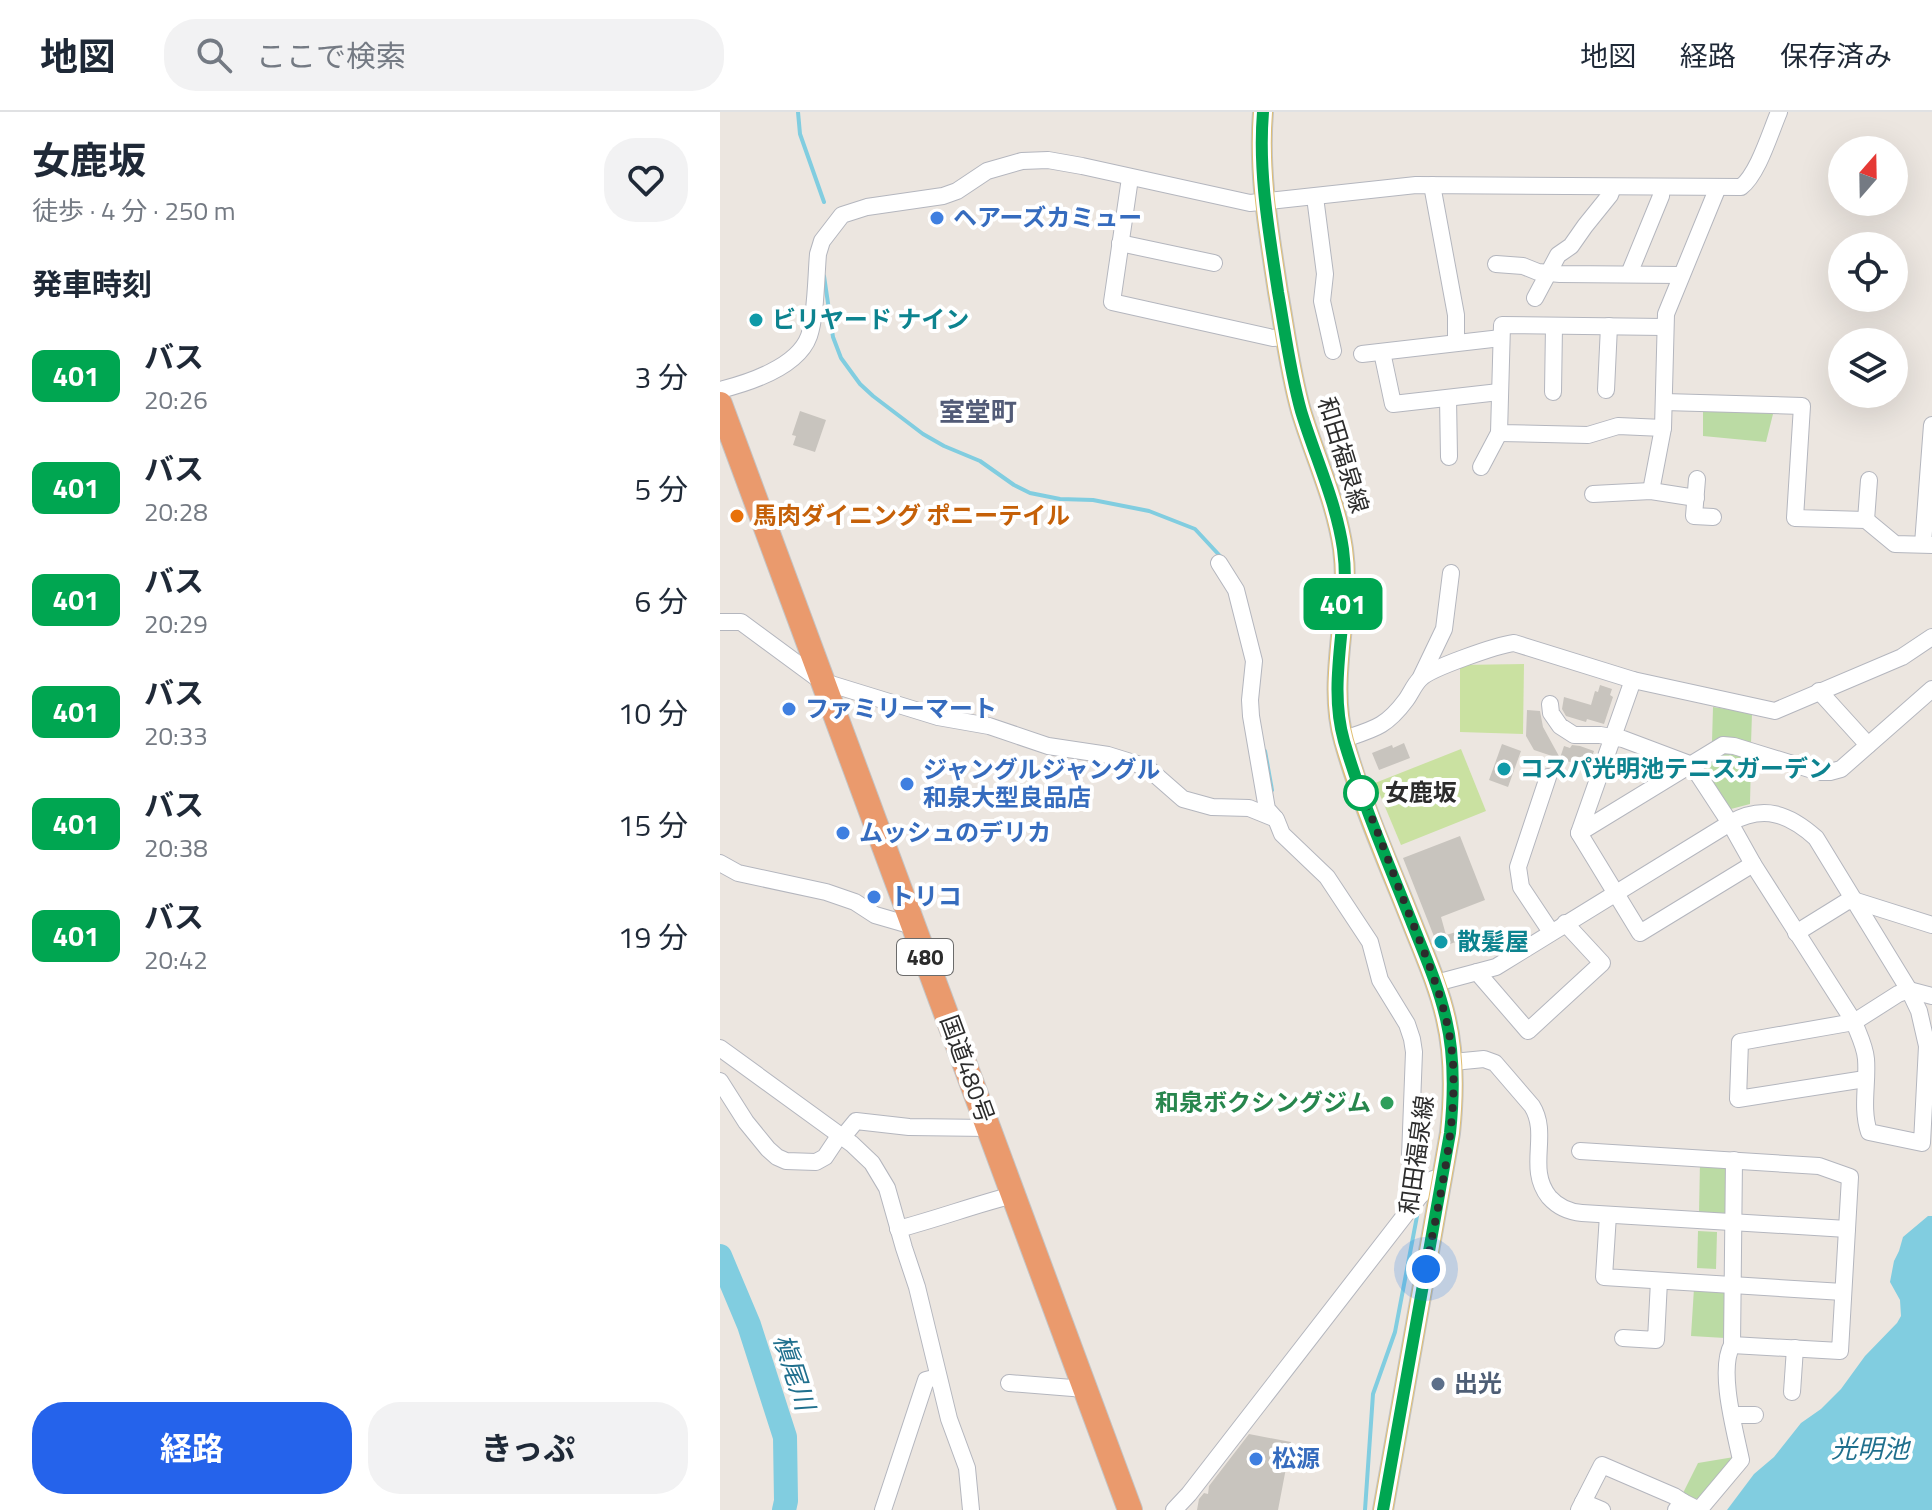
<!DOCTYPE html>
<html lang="ja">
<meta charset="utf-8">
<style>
body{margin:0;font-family:"Titillium Web","Noto Sans JP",sans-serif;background:#f2f2f3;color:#1f2937;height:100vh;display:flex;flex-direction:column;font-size:30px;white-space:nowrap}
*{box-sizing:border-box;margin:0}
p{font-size:26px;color:#747a83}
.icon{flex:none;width:44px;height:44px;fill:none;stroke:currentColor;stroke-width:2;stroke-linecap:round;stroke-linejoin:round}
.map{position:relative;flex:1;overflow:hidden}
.sheet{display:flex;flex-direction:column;background:#fff;width:720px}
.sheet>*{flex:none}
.badge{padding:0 16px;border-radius:12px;font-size:28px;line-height:52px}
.needle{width:52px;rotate:20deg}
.controls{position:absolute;left:1108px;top:24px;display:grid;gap:16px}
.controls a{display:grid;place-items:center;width:80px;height:80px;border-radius:50%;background:#fff;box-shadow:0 8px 32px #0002;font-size:40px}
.you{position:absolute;width:40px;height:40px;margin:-20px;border:6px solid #fff;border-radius:50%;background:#1a73e8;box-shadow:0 0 0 12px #1a73e833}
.map>.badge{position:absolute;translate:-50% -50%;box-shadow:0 0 0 4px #fff}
h2{padding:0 32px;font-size:30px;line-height:72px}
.round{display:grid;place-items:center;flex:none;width:84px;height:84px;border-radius:32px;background:#f2f2f3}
.head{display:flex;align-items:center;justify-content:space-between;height:136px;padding:0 32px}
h1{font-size:38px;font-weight:700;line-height:60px}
.primary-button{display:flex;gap:16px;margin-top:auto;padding:16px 32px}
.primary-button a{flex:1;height:92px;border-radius:32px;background:#2563eb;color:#fff;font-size:32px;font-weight:700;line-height:92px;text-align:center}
.primary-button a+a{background:#f2f2f3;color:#1f2937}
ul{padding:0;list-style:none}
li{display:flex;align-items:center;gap:24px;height:112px;padding:0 32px}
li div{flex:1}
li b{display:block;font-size:30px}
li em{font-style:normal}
li .badge{min-width:88px;font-weight:700;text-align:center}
header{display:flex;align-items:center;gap:48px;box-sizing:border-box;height:112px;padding:0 40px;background:#fff;border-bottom:2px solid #e0e1e3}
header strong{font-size:38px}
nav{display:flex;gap:44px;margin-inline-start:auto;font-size:28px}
.search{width:560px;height:72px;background:#f2f2f3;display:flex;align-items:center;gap:20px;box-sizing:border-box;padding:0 28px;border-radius:32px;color:#747a83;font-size:30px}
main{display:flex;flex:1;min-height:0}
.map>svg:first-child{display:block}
.green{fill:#bbdba4}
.pitch{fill:#cae1a1}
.water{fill:#81cde0}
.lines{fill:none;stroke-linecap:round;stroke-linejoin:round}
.stream{stroke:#81cde0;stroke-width:4}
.river{stroke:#81cde0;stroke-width:24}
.building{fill:#c8c4be}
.minor-casing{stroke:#b4b6be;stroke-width:18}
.major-casing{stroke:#c4c4c4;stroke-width:22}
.highway-casing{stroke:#c4c4c4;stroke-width:26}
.minor{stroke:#fff;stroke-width:16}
.major{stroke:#e0be71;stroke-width:20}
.highway{stroke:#ea9a6d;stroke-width:24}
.line-casing{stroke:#fff;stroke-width:18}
.line{stroke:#00a651;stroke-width:12}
.walk{stroke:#2c2c2c;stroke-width:8;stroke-dasharray:0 14.4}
.shop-dot{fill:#3f7fe0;stroke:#fff;stroke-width:3}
.culture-dot{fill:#0f9aa8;stroke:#fff;stroke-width:3}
.food-dot{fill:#e8710a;stroke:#fff;stroke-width:3}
.stop-dot{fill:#fff;stroke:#00a651;stroke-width:4}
.leisure-dot{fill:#2e9e5b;stroke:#fff;stroke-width:3}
.service-dot{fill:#5c6f8a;stroke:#fff;stroke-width:3}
.labels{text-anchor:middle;stroke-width:8;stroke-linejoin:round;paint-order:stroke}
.shield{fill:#fff;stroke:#6b6b6b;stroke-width:2}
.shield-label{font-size:22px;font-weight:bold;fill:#2c2c2c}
.shop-label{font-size:24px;font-weight:bold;fill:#366cbe;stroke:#fff;text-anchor:start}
.culture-label{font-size:24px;font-weight:bold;fill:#0d838f;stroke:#fff;text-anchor:start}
.street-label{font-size:24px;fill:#2c2c2c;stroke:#fff}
.food-label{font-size:24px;font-weight:bold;fill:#c56008;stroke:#fff;text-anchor:start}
.stop-label{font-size:24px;font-weight:bold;fill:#2c2c2c;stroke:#fff;text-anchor:start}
.leisure-label{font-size:24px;font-weight:bold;fill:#27864d;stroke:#fff;text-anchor:end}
.service-label{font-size:24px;font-weight:bold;fill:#4e5e75;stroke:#fff;text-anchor:start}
.neighbourhood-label{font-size:26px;font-weight:bold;fill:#525b77;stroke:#fff}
.water-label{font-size:26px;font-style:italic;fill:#1f6f8d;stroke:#fff}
</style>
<header>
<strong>地図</strong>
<div class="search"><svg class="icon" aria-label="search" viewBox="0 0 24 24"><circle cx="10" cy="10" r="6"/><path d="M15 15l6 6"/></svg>ここで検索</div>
<nav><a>地図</a><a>経路</a><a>保存済み</a></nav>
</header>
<main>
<section class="sheet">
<div class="head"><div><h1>女鹿坂</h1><p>徒歩 · 4 分 · 250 m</p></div><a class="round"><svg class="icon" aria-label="heart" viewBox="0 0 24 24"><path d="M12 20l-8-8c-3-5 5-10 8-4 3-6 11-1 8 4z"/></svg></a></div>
<h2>発車時刻</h2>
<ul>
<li><span class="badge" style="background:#00a651;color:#fff">401</span><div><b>バス</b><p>20:26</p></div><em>3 分</em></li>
<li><span class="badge" style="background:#00a651;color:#fff">401</span><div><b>バス</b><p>20:28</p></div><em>5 分</em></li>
<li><span class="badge" style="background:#00a651;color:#fff">401</span><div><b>バス</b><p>20:29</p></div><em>6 分</em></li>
<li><span class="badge" style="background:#00a651;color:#fff">401</span><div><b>バス</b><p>20:33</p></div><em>10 分</em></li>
<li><span class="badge" style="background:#00a651;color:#fff">401</span><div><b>バス</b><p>20:38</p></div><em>15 分</em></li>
<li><span class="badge" style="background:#00a651;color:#fff">401</span><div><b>バス</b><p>20:42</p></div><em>19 分</em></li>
</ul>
<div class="primary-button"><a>経路</a><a>きっぷ</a></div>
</section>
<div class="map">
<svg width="1212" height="1398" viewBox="0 0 1212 1398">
<rect width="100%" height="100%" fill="#ece6e0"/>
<g class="green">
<path d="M983,297L1054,298L1046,330L983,324Z"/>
<path d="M993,595L1032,601L1031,632L1007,627L992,630Z"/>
<path d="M1005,641L1031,647L1030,692L1011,697L1005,696L983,657V654L1000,642Z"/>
<path d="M980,1050L1006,1052L1008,1100L1004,1103L979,1101Z"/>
<path d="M978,1119L997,1120L996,1157L977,1156Z"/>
<path d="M974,1176L1002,1178L1005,1181V1226L971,1224Z"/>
<path d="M1014,1345L981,1385L973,1388L962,1383L978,1351Z"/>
</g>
<g class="pitch">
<path d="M804,552L803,622L740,620V553Z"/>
<path d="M741,637L766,699L681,733L655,671Z"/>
</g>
<path class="water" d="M1208,1104H1212V1398H1007L1034,1362L1054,1345L1081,1311L1101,1297L1121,1277L1145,1244L1177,1211L1181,1204L1180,1188L1170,1170L1174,1149L1179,1139L1183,1125Z"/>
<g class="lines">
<g class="stream">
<path d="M78,0L80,22L104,90"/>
<path d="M104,164L113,225L121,246L140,272L153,284L203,322L224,334L260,349L294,373L310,381L340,387L373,388L429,399L475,417L501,445"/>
<path d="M545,639L552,678"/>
<path d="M645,1398L653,1282L675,1220L698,1099"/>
</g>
<path class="river" d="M0,1144L29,1213L65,1325L66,1389L64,1398"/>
</g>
<g class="building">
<path d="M80,299L106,308L95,340L73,333L76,324L72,323Z"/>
<path d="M880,573L892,577L890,583L893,585L884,612L867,607L866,610L846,604L842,597L844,585L871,593L875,579L878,580Z"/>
<path d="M807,598L820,599L823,615L840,646L844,634L850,636L852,633L860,634L874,639L868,656L814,638L806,624Z"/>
<path d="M684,631L690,646L659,658L652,641L672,633L673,636Z"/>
<path d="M782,632L801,639L788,675L769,668Z"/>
<path d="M740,724L765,788L721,805L726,823L743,818L746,826L717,837L713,827H715L683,746Z"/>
<path d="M529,1322L571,1330L558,1398H477L479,1387L484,1381L488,1382L489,1374Z"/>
</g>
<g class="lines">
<g class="minor-casing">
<g id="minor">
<path d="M410,66L392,190L553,226L565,225"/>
<path d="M712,73L736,203V230"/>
<path d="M595,85L605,162L602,189L613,239"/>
<path d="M400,131L494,151"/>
<path d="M776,152L803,154L818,160L840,162L961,163"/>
<path d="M909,162L941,84L942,75"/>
<path d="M815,186L838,143L851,134L865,114L890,83L893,75"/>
<path d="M662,240L673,292L779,280"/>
<path d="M642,242L781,226"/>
<path d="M0,278C28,271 78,255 89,224C96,204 96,165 98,142L102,129L122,103L147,95L223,84L237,79L267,59L302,49L328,48L362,54L530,91L696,73L1021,75C1038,62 1050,21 1059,0"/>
<path d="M886,278L889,214"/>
<path d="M833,280L834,214"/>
<path d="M728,286L729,345"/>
<path d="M944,290L1082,294L1075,406L1146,408L1175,432L1212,433"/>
<path d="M943,316L898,314L868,323L779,321L782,213L944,215"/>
<path d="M761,355L779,321"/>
<path d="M977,367L974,404L993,405"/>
<path d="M931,379L943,316L946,202L998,75"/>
<path d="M873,382L931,379L976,386"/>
<path d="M1146,408L1149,368"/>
<path d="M1203,432L1212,313"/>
<path d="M499,451L516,478L534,549L530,588L531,604L547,697L555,706"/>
<path d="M0,510H21L101,569L218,605L269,614L328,634L388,643L417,652L431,659L463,687L492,695L529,696L556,707L562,722L607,765L650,830L660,868L687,912L692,927L694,940L690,1045L692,1064L701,1083"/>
<path d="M701,565L724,517L731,461"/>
<path d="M913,568L859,721L1003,633L1014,634L1099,660H1110L1121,657L1212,577"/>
<path d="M1099,579L1148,633"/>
<path d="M624,627C654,617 666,615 686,588C691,581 694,573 700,567C710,556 778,533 794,531L913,568L1055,599L1182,545L1212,525"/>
<path d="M828,665L798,755L801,775L831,820"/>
<path d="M859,721L920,821L1033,752"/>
<path d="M0,751L18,761L106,780L135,790L155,803L193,814"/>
<path d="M1076,821L1126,790L1133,788L1212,813"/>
<path d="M757,860L808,919L882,851L845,811"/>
<path d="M716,871L776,855L1010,711C1044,692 1069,702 1096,726L1189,878L1199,899L1207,934L1202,1031L1149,1020C1141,996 1148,971 1146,947C1145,934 1138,921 1134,910L1033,752L1010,711L972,653L903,627L880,623H854L840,614L831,601L830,592"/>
<path d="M0,936L132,1032L152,1051L167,1076L184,1136L197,1175L229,1307L247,1356L251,1398"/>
<path d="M733,950L764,947L775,951L812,994C830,1023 806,1056 829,1085C838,1095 849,1100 862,1101L1127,1117"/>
<path d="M1145,967L1018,987L1020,930L1134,910L1178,882L1189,878L1212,884"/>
<path d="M0,969L26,1010L48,1037L57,1045L66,1049L96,1050L105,1045L119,1024"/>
<path d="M122,1026L136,1009L189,1015L268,1016"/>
<path d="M860,1039L1099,1054L1130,1065L1120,1239L1012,1233"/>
<path d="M888,1103L884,1165L1123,1180"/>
<path d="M178,1117C217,1107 254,1093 293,1083"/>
<path d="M903,1226L936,1228L939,1169"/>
<path d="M289,1271L365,1277"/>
<path d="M1072,1280L1075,1236"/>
<path d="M1013,1303H1035"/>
<path d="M863,1390L882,1398"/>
<path d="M163,1398L206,1268L218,1265"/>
<path d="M454,1398L469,1382L713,1067L722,1065"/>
<path d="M859,1398L882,1353L954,1384L963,1390"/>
<path d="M956,1398L963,1390L979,1398L1021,1348C1015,1319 998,1258 1012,1233L1014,1048"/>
</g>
</g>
<g class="major-casing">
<path id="major" d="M543,0C538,61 549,120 558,180C565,219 570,260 581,299C595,345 616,389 623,437C632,501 606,566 624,629C642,693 670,755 694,816C706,846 719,876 726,907C735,945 734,983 730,1021L663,1398"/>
</g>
<g class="highway-casing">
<path id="highway" d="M0,292L410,1398"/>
</g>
<use href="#minor" class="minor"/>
<use href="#major" class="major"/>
<use href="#highway" class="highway"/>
</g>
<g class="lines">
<g class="line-casing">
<path id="line" d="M543,0C538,61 549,120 558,180C565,219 570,260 581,299C595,345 616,389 623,437C632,501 606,566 624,629C643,693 670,755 694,816C706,846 719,876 726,907C735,945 734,983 730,1021L663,1398"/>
</g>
<use href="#line" class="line"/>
<path class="walk" d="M641,681C658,718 671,757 686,794C706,845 729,896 733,951C737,1018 718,1091 706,1157"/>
</g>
<g class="shop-dot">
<circle cx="217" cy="106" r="8"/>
<circle cx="69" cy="597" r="8"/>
<circle cx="187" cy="672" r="8"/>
<circle cx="123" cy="721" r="8"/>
<circle cx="154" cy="785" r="8"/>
<circle cx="536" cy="1347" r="8"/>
</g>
<g class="culture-dot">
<circle cx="36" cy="208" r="8"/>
<circle cx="784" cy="657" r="8"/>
<circle cx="721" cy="830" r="8"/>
</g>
<circle class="food-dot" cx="17" cy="404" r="8"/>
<circle class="stop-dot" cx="641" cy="681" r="16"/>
<circle class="leisure-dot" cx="667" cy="991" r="8"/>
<circle class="service-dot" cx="718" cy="1272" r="8"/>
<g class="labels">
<rect class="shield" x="177" y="827" width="56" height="36" rx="6"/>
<g class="shield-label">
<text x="205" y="853">480</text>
</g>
<g class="shop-label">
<text x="233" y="114">ヘアーズカミュー</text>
<text x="85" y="605">ファミリーマート</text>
<text x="203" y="666">ジャングルジャングル<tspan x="203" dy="28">和泉大型良品店</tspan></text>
<text x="139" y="729">ムッシュのデリカ</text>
<text x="170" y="793">トリコ</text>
<text x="552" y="1355">松源</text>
</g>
<g class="culture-label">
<text x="52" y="216">ビリヤード ナイン</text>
<text x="800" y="665">コスパ光明池テニスガーデン</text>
<text x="737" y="838">散髪屋</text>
</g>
<g class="street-label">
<text transform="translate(623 343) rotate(73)" y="8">和田福泉線</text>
<text transform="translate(247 957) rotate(70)" y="8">国道480号</text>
<text transform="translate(697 1043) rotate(-82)" y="8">和田福泉線</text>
</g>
<g class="food-label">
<text x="33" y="412">馬肉ダイニング ポニーテイル</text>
</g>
<g class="stop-label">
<text x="665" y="689">女鹿坂</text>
</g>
<g class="leisure-label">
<text x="651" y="999">和泉ボクシングジム</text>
</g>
<g class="service-label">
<text x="734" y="1280">出光</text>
</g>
<g class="neighbourhood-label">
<text x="258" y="309">室堂町</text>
</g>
<g class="water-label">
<text transform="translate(74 1260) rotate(72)" y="9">槇尾川</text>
<text x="1150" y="1346">光明池</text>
</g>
</g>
</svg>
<div class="controls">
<a><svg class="needle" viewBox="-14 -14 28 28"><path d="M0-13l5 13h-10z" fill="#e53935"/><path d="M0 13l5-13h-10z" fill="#747a83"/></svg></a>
<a><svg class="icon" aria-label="locate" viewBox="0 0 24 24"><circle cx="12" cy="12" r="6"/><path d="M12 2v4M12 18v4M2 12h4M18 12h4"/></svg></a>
<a><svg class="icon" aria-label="layers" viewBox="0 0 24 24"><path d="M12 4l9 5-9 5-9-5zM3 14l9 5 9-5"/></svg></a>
</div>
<div class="you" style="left:706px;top:1157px"></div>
<b class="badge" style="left:623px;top:492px;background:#00a651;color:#fff">401</b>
</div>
</main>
